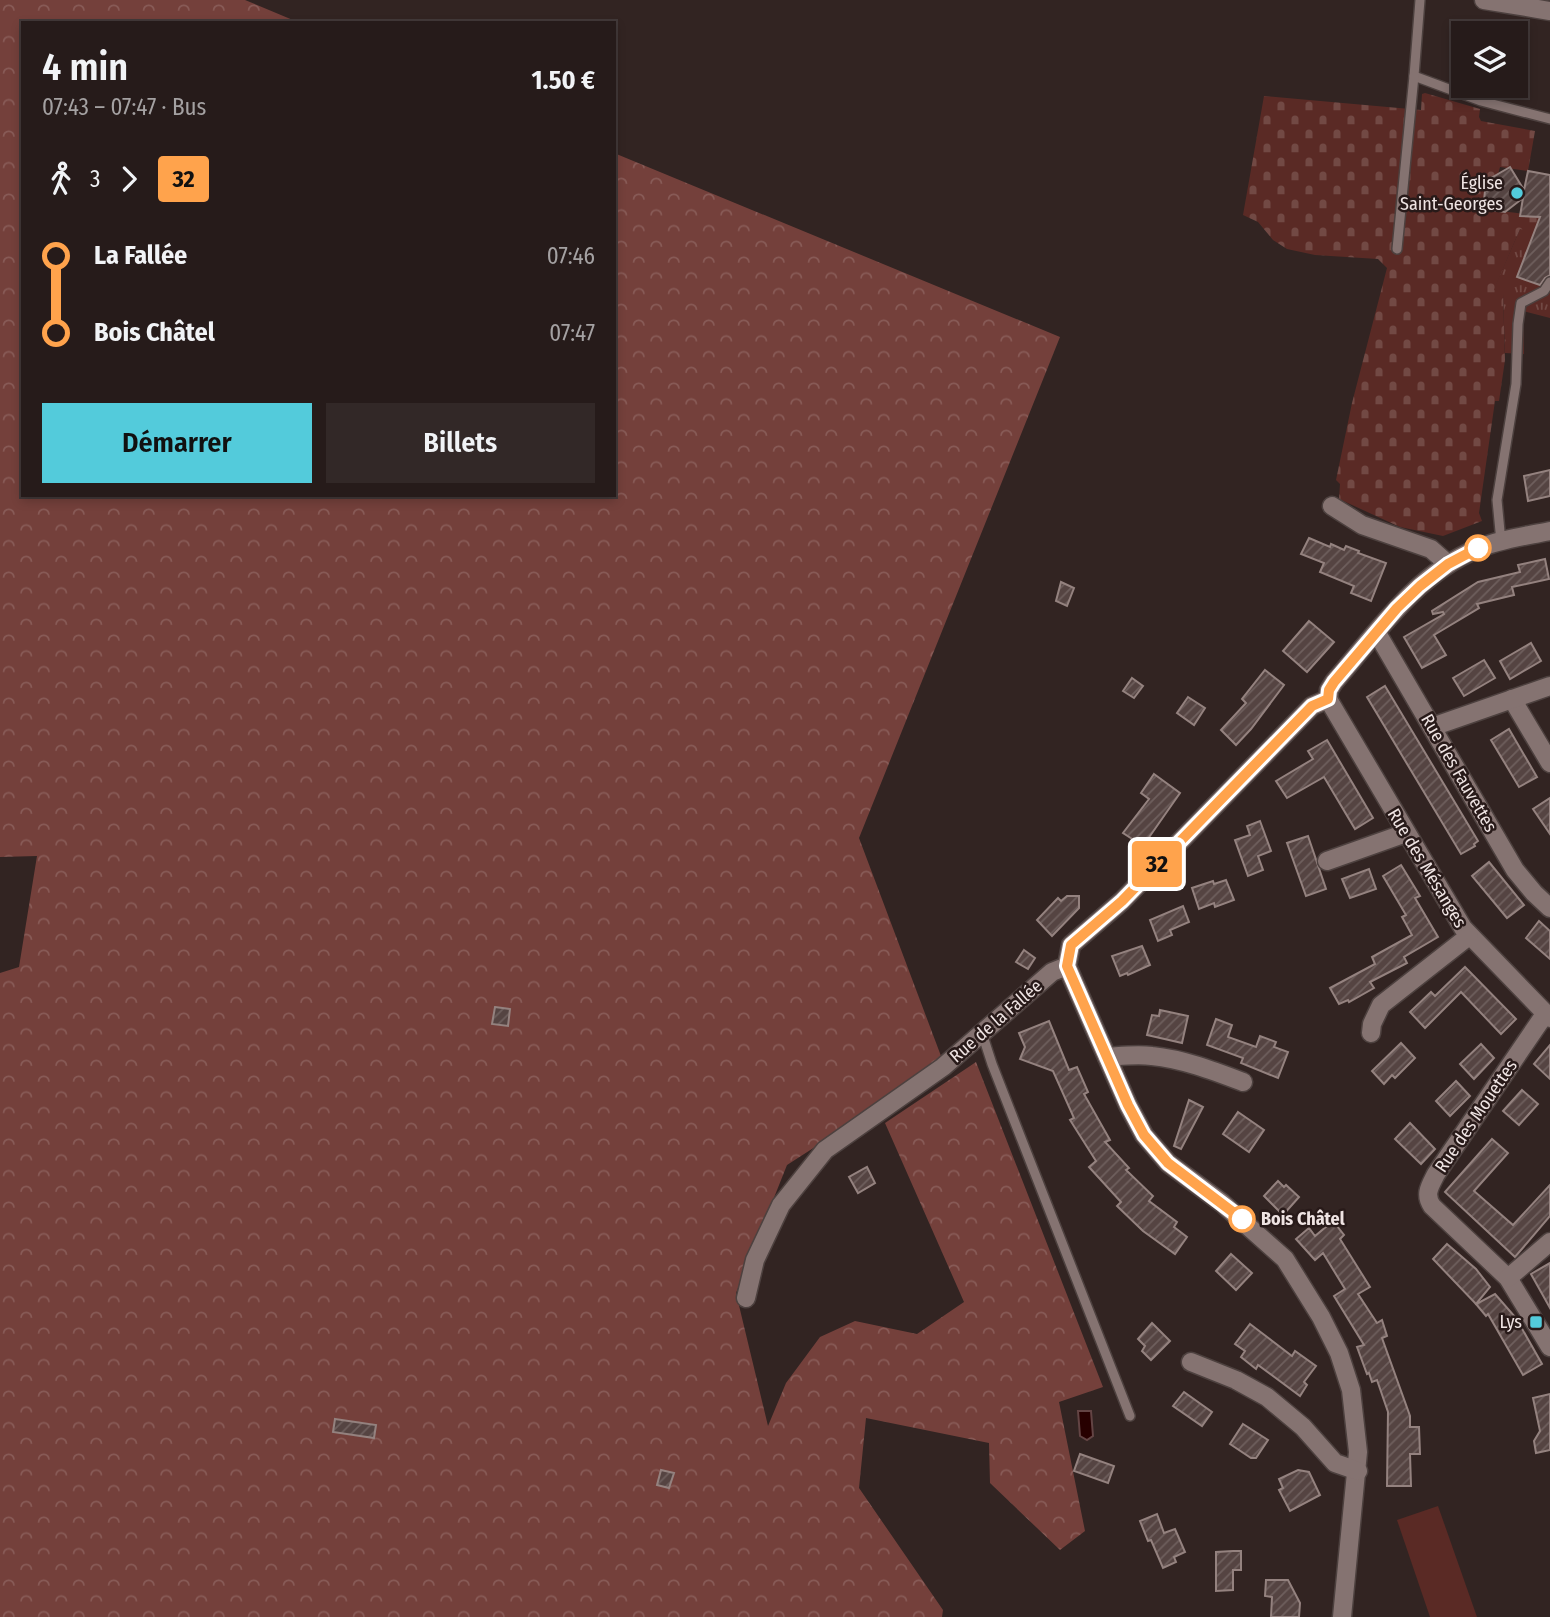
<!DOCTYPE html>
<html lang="fr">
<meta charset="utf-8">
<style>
body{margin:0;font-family:"Fira Sans Condensed",sans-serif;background:#322827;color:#f1f3f6;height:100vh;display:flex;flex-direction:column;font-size:26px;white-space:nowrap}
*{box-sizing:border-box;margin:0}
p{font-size:23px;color:#a4a1a2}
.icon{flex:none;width:38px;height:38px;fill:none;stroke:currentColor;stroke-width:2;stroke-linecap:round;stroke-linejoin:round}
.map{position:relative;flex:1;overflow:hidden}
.sheet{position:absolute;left:21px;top:21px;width:595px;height:476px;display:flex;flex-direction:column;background:#261b1a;border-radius:0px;box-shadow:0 4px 10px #0003,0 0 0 2px #423939}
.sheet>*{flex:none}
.badge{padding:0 14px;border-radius:5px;font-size:24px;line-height:46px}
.buttons{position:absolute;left:1451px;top:21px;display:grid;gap:14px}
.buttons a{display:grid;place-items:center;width:77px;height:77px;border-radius:0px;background:#261b1a;box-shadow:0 4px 10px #0003,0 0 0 2px #423939;font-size:35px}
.map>.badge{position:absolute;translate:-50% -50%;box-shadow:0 0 0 4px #fff}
.legs{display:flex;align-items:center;gap:10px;height:77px;padding:0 21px;font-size:23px}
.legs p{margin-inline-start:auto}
.summary{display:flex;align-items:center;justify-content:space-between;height:119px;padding:0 21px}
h1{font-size:38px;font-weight:600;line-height:52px}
.button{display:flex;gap:14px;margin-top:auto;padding:14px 21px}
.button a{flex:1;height:80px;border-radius:0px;background:#53cbdb;color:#111;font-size:28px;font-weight:600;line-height:80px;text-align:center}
.button a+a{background:#322827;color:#f1f3f6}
ul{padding:0 21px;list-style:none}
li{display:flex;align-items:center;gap:24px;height:77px;font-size:26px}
li i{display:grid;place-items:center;width:10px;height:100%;margin:0 9px;background:currentColor}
li i::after{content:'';width:18px;height:18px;margin:-9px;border:5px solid;border-radius:50%;background:#261b1a}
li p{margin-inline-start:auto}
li:first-child i{background:linear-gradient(#0000 50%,currentColor 0)}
li:last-child i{background:linear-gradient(currentColor 50%,#0000 0)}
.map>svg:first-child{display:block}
.grass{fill:url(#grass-tufts)}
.forest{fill:url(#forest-crowns)}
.cemetery{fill:url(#cemetery-stones)}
.pitch{fill:#5a2a25}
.water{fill:#270000;stroke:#634444;stroke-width:2}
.building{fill:url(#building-hatch);stroke:#94827f;stroke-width:2}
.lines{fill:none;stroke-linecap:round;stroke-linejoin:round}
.service-casing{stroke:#4d413f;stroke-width:12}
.minor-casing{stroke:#4d413f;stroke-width:21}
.service{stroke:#857371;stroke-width:9}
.minor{stroke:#857371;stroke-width:18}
.line-1-casing{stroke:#fff;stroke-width:16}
.line-1{stroke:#ffa34c;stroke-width:10}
.poi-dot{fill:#53cbdb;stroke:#281a19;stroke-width:2.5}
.stop-1-dot{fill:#fff;stroke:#ffa34c;stroke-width:3.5}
.labels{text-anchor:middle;stroke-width:5;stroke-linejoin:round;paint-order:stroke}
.poi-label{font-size:18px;fill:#efe4e3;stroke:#281a19;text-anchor:end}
.street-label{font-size:18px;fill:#efe4e3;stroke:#281a19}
.stop-label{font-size:18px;font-weight:bold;fill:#efe4e3;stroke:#281a19;text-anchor:start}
</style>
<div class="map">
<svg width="1550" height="1617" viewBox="0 0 1550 1617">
<defs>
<pattern id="grass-tufts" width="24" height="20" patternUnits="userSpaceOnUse" patternTransform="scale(1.75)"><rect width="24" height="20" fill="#5a2a25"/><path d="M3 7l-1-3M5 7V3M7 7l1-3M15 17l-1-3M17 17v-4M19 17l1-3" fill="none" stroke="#724944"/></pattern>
<pattern id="forest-crowns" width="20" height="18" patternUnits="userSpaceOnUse" patternTransform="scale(1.75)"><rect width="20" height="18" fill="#74403b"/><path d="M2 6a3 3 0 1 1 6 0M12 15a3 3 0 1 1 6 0" fill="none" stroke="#885b57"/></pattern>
<pattern id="cemetery-stones" width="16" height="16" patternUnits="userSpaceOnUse" patternTransform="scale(1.75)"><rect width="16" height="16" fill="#5a2a25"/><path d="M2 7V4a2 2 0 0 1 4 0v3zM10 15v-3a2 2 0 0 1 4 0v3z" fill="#724944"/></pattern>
<pattern id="building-hatch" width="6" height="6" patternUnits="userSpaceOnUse" patternTransform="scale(1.75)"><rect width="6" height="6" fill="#554442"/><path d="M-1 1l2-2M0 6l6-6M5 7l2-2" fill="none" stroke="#6e5f5d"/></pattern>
</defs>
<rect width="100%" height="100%" fill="#322422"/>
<path class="grass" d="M1550,220V318L1523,311L1524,354L1505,353L1503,294L1493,291L1520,229Z"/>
<path class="forest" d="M0,0H245L300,23H23V495H614V153L1060,337L859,838L944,1064L787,1165L736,1293L768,1426L786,1383L820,1337L855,1321L917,1334L964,1302L885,1123L976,1062L1103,1387L1059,1402L1085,1531L1060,1550L990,1483L989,1443L866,1418L859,1488L943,1610L942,1617H0V973L19,967L37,856L0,857Z"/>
<path class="cemetery" d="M1425,93L1480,109L1479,117L1481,121L1535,131L1528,171L1500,167L1497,178L1489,182L1486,181L1487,191L1484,192L1483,208C1505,213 1527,212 1550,220L1538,223L1534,232L1520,229L1494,290L1503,293L1505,360L1499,401H1495L1479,513L1482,521L1443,536L1400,527L1339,499L1340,484L1336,480L1352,403L1387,268L1378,259L1315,255L1287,249L1273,240L1258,222L1243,215L1264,96L1421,110L1422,94Z"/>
<path class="pitch" d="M1438,1506L1477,1617H1430L1397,1520Z"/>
<path class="water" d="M1078,1411H1091L1093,1436L1087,1440L1080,1436Z"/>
<g class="building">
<path d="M1510,167L1524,190L1528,171L1550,175V275L1545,278L1540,285L1517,277L1540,217L1520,216L1523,198L1505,212L1483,209L1485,191L1492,189L1486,181Z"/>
<path d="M1550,470V496L1528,501L1524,476Z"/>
<path d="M1309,538L1330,547L1331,544L1344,550L1346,546L1359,551L1358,553L1386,563L1371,601L1351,593L1354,586L1320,572L1324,563L1301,554Z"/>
<path d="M1545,559L1549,579L1512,587L1514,595L1477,604L1479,608L1434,635L1446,655L1422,668L1404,637L1444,614L1443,612L1433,614L1432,611L1478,582L1520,572L1518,565Z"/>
<path d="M1061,582L1074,588L1067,606L1056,601Z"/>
<path d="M1309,621L1334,642L1307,672L1283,651Z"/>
<path d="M1531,643L1541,661L1510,679L1500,661Z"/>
<path d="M1484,660L1495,678L1464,696L1453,678Z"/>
<path d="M1265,670L1284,685L1251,729L1236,745L1221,730L1246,703L1242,699Z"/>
<path d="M1132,678L1143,686L1134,698L1123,691Z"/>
<path d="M1385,686L1478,841L1474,844L1475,846L1461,854L1367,697Z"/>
<path d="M1188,697L1205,708L1194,725L1177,713Z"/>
<path d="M1509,729L1537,777L1519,787L1491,740Z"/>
<path d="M1327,740L1373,818L1355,829L1324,777L1287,798L1276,781L1313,759L1308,751Z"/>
<path d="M1154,774L1180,793L1143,846L1123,833L1149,799L1141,793Z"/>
<path d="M1550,798V834L1533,809Z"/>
<path d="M1260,821L1271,851L1258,856L1263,870L1248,876L1235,840L1250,835L1247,826Z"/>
<path d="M1308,836L1326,889L1306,896L1287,843Z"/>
<path d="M1489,862L1524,905L1507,918L1472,876Z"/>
<path d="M1401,865L1420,896L1415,898L1438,937L1404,957L1407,963L1370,982L1374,988L1349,1002L1348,1000L1339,1004L1330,988L1375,964L1372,957L1412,935L1402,917L1406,915L1383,876Z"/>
<path d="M1369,869L1376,889L1350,898L1342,879Z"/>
<path d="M1226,880L1234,900L1215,907L1214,903L1199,909L1192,888L1213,881L1214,884Z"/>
<path d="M1067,896H1079V908L1052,936L1037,920L1058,898L1061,901Z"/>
<path d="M1183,906L1189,922L1170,930L1172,935L1158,941L1150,920Z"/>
<path d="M1539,921L1550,931V959L1526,938Z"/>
<path d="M1142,946L1150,965L1128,975L1127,973L1120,976L1112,956Z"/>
<path d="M1024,950L1035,958L1028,969L1016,962Z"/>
<path d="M1465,967L1516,1019L1501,1034L1461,992L1425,1028L1410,1012L1431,992L1435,996Z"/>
<path d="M495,1007L510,1009L508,1026L492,1024Z"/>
<path d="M1160,1010L1188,1016L1182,1043L1147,1035L1152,1015L1159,1016Z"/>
<path d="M1216,1019L1232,1025L1228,1037L1256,1047L1260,1036L1276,1042L1274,1047L1288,1052L1278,1078L1241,1063L1243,1058L1207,1045Z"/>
<path d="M1049,1021L1069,1070L1077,1067L1088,1092L1084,1094L1110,1140L1105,1142L1129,1168L1126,1170L1153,1196L1149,1201L1177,1222L1174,1227L1187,1237L1175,1254L1143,1231L1117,1206L1121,1202L1089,1167L1096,1161L1070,1120L1074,1118L1053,1071L1020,1059L1025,1047L1019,1033Z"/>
<path d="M1401,1043L1415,1058L1395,1078L1392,1075L1384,1084L1372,1071Z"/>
<path d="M1481,1044L1494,1058L1474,1079L1460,1064Z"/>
<path d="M1550,1045V1079L1534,1064Z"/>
<path d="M1456,1081L1470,1096L1450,1116L1436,1101Z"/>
<path d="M1522,1090L1538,1104L1519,1125L1503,1111Z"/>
<path d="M1189,1100L1203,1107L1181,1149L1174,1146Z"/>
<path d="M1238,1112L1264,1130L1249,1152L1223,1134Z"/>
<path d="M1410,1123L1435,1149L1421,1164L1395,1139Z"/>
<path d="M1492,1139L1508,1153L1474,1191L1513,1225L1550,1185V1216L1515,1257L1445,1192Z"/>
<path d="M867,1167L875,1183L858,1193L849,1177Z"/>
<path d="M1278,1181L1284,1187L1286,1185L1299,1197L1283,1215L1264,1196Z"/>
<path d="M1333,1221L1344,1235L1340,1239L1370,1287L1358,1294L1377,1323L1382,1320L1387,1336L1382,1338L1410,1416V1427H1419L1420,1454H1410L1411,1486H1387L1388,1412L1377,1380L1372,1382L1369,1373L1367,1374L1357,1347L1364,1345L1334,1296L1345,1289L1323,1253L1315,1260L1296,1239L1309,1228L1315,1236Z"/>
<path d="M1447,1244L1476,1269L1490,1287L1476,1304L1433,1259Z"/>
<path d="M1231,1254L1252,1273L1236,1290L1216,1271Z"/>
<path d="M1550,1263V1308L1531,1274Z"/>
<path d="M1495,1294L1516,1318L1542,1364L1523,1375L1488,1314L1486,1316L1476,1304Z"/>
<path d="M1152,1323L1170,1341L1151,1360L1142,1351L1145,1346L1138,1339Z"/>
<path d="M1250,1324L1292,1356L1295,1351L1316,1366L1304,1382L1307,1385L1300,1396L1258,1365L1256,1369L1241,1357L1245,1351L1235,1344Z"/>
<path d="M1184,1392L1212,1412L1202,1426L1173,1406Z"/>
<path d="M1550,1394V1450L1536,1453L1534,1441L1540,1431L1533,1398Z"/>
<path d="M335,1419L376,1425L374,1438L333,1432Z"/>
<path d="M1243,1424L1268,1440L1256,1458H1251L1230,1444Z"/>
<path d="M1080,1454L1114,1466L1108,1483L1074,1471Z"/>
<path d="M661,1470L674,1473L669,1488L657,1485Z"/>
<path d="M1298,1470L1309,1472L1320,1495L1290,1511L1279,1490L1283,1488L1279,1479Z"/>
<path d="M1157,1514L1164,1533L1175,1529L1185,1552L1174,1557L1176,1562L1163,1568L1151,1540L1148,1541L1140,1521Z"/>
<path d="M1233,1551H1241V1570H1233V1590L1216,1591V1552Z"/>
<path d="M1266,1580H1288L1300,1603L1299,1617H1271L1272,1597L1265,1596Z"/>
</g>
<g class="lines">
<g class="service-casing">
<g id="service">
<path d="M1420,0L1414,76L1481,101L1550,119"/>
<path d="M1397,249L1414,76"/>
<path d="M1501,542L1497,500L1516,384L1518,324L1521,303L1544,291L1550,282"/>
<path d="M982,1033L992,1064L1130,1416"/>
</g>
</g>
<g class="minor-casing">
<g id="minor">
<path d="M1484,0L1550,11"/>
<path d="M1332,506L1362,525L1431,549L1448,564"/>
<path d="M1377,633L1515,870L1534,893L1550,908"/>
<path d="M1328,699L1463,928L1550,1018"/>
<path d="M1512,699L1550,763"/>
<path d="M1432,727L1550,686"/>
<path d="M1327,861L1406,833"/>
<path d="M1067,966L1128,1105L1144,1135L1168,1163L1222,1203L1285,1259L1321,1317L1339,1353L1351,1390L1358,1452L1342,1617"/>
<path d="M1067,966L1071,945L1122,901L1312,706L1328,699L1329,690L1334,682C1376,634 1416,574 1477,549C1500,539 1526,536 1550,531"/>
<path d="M1545,1014L1436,1174C1430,1186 1424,1194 1432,1206L1508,1278L1550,1347"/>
<path d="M1371,1033L1372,1024L1381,1005L1469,936"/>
<path d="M1107,1057C1122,1056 1137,1054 1152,1056C1183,1059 1214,1071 1243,1082"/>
<path d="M1508,1278L1550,1242"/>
<path d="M746,1298L755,1260L781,1205L825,1150L943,1067L1052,972L1067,966"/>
<path d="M1191,1362L1236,1380L1267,1397L1303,1427L1335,1463L1358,1471"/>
</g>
</g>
<use href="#service" class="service"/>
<use href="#minor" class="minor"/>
</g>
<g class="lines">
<g class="line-1-casing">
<path id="line-1" d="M1242,1219L1168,1163L1144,1135L1128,1105L1067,966L1071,945L1122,901L1312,706L1328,699L1329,690L1334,682L1397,608L1420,586L1448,564L1478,548"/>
</g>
<use href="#line-1" class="line-1"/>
</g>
<g class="poi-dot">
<circle cx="1517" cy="193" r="7"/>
<rect x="1529" y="1315" width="14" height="14" rx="3.5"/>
</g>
<g class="stop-1-dot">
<circle cx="1478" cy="548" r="12"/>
<circle cx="1242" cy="1219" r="12"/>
</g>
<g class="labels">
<g class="poi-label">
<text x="1503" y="189">Église<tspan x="1503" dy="21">Saint-Georges</tspan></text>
<text x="1522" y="1328">Lys</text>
</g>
<g class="street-label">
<text transform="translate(1459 773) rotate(60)" y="6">Rue des Fauvettes</text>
<text transform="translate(1427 868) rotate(59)" y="6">Rue des Mésanges</text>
<text transform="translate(996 1021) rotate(-41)" y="6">Rue de la Fallée</text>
<text transform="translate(1476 1116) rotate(-56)" y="6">Rue des Mouettes</text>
</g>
<g class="stop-label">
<text x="1261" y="1225">Bois Châtel</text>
</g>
</g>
</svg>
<div class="buttons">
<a><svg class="icon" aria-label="layers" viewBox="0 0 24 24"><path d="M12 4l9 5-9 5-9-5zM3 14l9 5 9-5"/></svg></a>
</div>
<b class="badge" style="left:1157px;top:864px;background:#ffa34c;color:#111">32</b>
<section class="sheet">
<div class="summary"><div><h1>4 min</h1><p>07:43 – 07:47 · Bus</p></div><b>1.50 €</b></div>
<div class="legs"><svg class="icon" aria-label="walk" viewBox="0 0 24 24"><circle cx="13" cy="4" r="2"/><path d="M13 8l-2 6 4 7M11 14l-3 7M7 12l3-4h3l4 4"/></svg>3<svg class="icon" aria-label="forward" viewBox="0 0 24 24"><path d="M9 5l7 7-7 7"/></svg><b class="badge" style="background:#ffa34c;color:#111">32</b></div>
<ul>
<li><i style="color:#ffa34c"></i><b>La Fallée</b><p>07:46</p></li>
<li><i style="color:#ffa34c"></i><b>Bois Châtel</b><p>07:47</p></li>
</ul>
<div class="button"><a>Démarrer</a><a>Billets</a></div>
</section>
</div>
